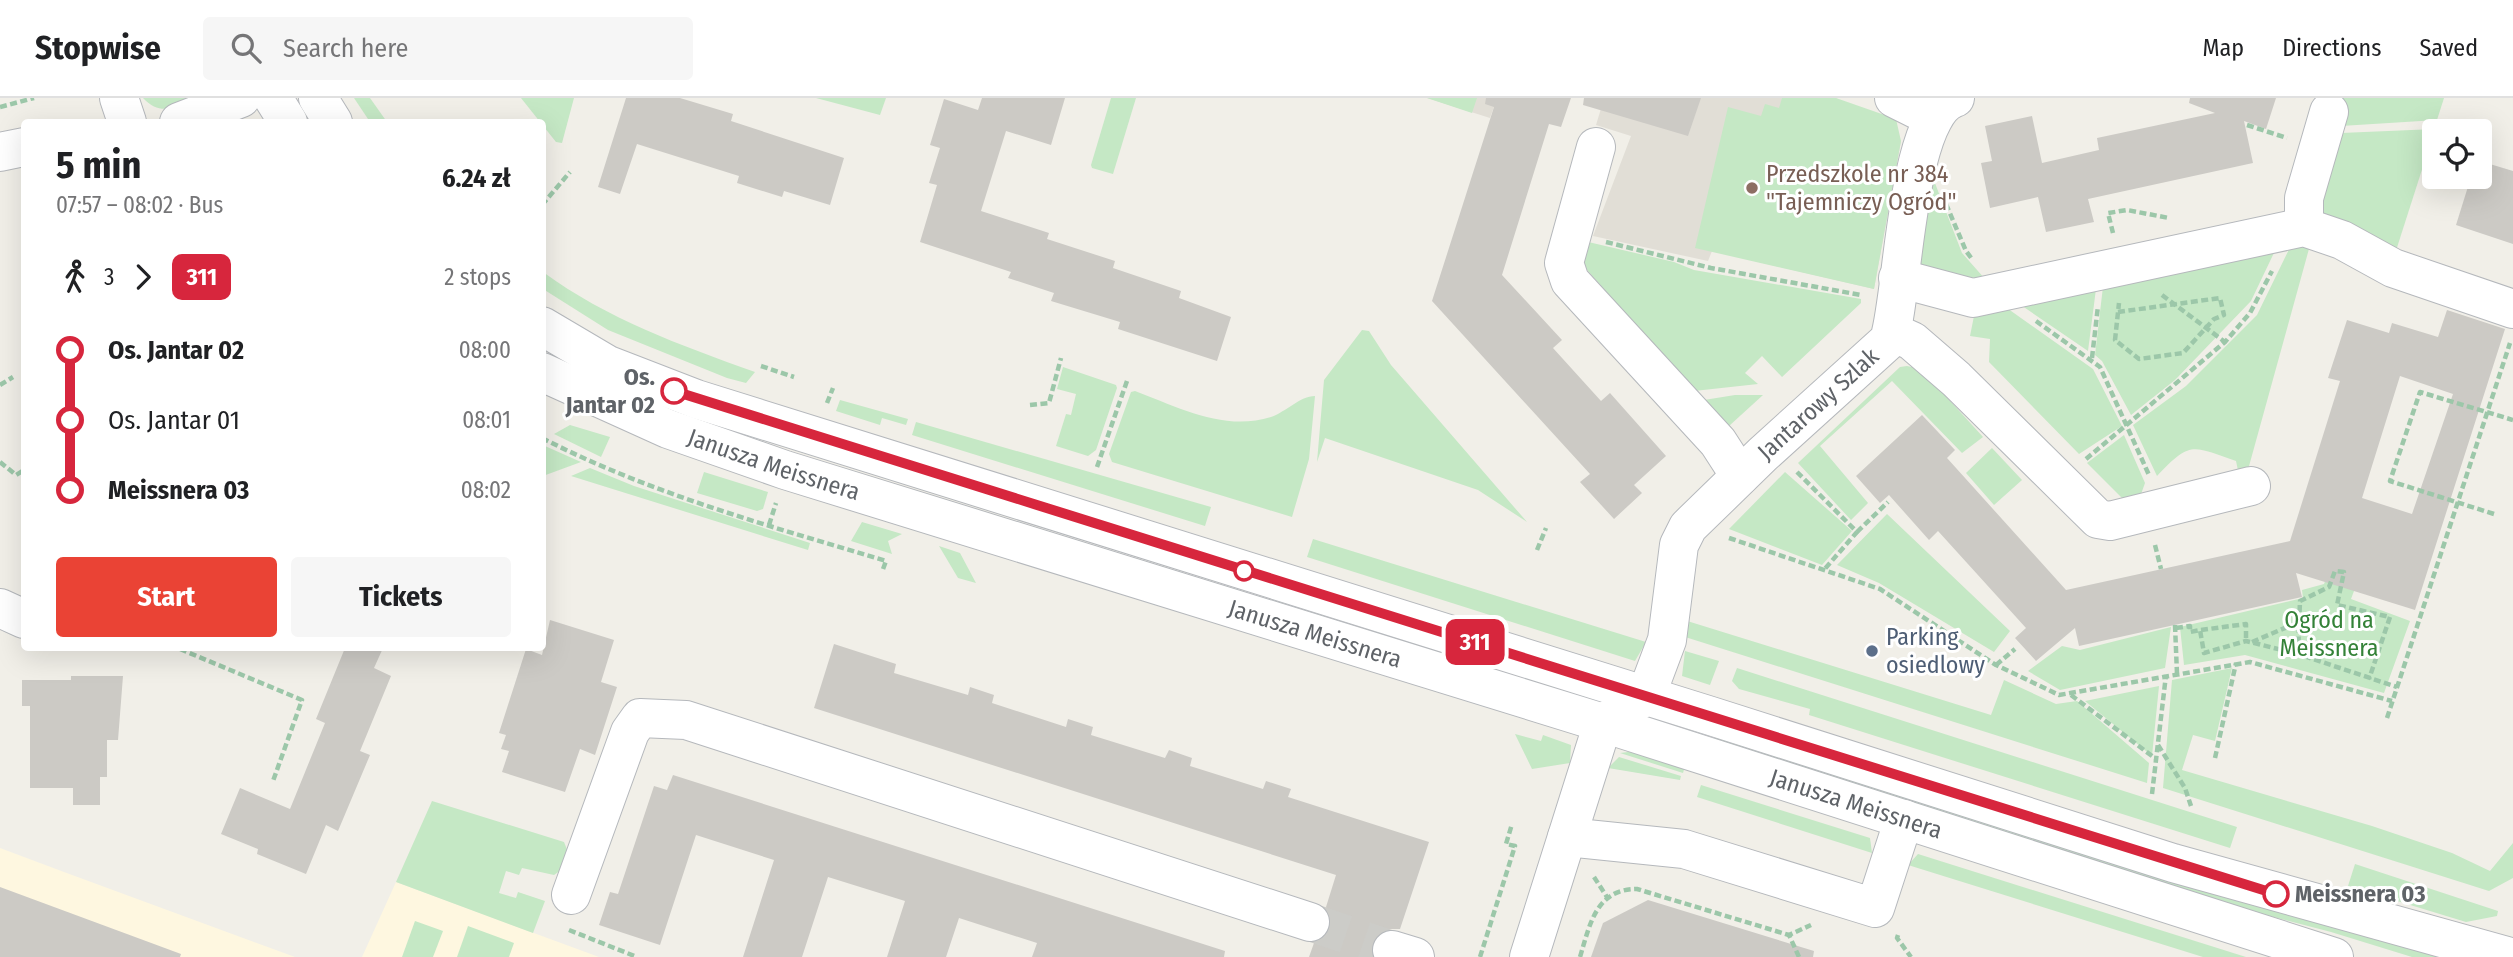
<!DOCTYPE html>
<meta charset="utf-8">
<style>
body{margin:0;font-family:"Fira Sans Condensed",sans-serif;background:#f6f6f6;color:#202124;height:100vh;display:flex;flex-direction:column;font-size:26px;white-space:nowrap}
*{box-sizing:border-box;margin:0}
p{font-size:23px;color:#757577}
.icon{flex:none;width:38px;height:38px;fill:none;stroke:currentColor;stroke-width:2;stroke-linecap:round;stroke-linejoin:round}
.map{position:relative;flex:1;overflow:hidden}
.drawer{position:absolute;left:21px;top:21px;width:525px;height:532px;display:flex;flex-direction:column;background:#fff;border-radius:7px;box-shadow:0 7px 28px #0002}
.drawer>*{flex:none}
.badge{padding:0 14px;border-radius:10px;font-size:24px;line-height:46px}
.tools{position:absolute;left:2422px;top:21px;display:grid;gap:14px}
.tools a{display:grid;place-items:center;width:70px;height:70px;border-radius:7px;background:#fff;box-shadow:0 7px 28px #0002;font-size:35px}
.map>.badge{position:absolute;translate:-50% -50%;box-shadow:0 0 0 4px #fff}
.legs{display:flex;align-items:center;gap:10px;height:77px;padding:0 35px;font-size:23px}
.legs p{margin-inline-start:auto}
.summary{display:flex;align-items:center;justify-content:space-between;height:119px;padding:0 35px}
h1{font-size:38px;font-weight:700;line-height:52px}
.primary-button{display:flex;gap:14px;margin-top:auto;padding:14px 35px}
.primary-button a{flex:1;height:80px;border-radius:7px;background:#ea4335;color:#fff;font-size:28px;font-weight:700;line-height:80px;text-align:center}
.primary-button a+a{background:#f6f6f6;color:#202124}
ul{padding:0 35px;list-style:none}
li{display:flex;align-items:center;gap:24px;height:70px;font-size:26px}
li i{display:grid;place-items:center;width:10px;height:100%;margin:0 9px;background:currentColor}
li i::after{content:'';width:18px;height:18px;margin:-9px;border:5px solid;border-radius:50%;background:#fff}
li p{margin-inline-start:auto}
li:first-child i{background:linear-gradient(#0000 50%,currentColor 0)}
li:last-child i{background:linear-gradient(currentColor 50%,#0000 0)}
header{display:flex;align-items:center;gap:42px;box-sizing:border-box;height:98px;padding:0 35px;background:#fff;border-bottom:2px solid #e0e0e0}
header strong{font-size:33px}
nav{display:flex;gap:38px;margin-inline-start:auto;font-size:24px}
.search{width:490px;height:63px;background:#f6f6f6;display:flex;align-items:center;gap:18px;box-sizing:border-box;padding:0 24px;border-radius:7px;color:#757577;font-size:26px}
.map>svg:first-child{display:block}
.commercial{fill:#fef7e0}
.education{fill:#e1ded6}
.green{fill:#c5e8c5}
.building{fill:#cccac5;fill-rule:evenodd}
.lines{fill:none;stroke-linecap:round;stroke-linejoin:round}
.minor-tunnel{stroke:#ccccc8;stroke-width:38;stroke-dasharray:38 19;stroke-linecap:butt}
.minor-casing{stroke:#b5b8bc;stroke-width:40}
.path{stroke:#9cc7a9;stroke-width:4.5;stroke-dasharray:7 3.5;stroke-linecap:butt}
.minor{stroke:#fff;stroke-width:38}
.line-1-casing{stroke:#fff;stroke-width:16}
.line-1{stroke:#d7263d;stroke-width:10}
.education-dot{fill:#8d6e63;stroke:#fff;stroke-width:2.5}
.stop-1-dot{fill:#fff;stroke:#d7263d;stroke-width:3.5}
.service-dot{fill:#5c6f8a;stroke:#fff;stroke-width:2.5}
.labels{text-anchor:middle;stroke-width:6;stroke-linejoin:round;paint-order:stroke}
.education-label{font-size:24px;fill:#785e54;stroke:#fff;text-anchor:start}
.stop-label{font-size:24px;font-weight:bold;fill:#5f6368;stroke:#fff;text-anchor:end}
.street-label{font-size:24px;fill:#5f6368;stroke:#fff}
.park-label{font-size:24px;fill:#348238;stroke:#fff}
.service-label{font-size:24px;fill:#4e5e75;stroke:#fff;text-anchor:start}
</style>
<header>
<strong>Stopwise</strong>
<div class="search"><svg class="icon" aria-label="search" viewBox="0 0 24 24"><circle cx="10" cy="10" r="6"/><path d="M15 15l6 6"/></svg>Search here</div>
<nav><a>Map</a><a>Directions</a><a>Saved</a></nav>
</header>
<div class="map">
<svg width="2513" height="859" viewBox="0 0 2513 859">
<rect width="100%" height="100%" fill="#f1efe8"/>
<g class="commercial">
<path d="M0,750L64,774L295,859H0Z"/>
<path d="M396,784L599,859H362Z"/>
</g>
<g class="education">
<path d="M1427,0H1497L1490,20Z"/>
<path d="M1593,0H1836L1901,43L1874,191L1712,153L1708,163L1593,138L1631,38L1596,27L1603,4Z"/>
</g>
<g class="green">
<path d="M143,0H197C176,9 161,19 143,0Z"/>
<path d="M354,0H370L387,24H370Z"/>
<path d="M521,0H574L562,45L556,44Z"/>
<path d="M816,0H886L880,17Z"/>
<path d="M1111,0H1136L1113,76L1092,70L1091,67Z"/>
<path d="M1427,0H1477L1472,15Z"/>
<path d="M1782,0H1836L1896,21L1901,43L1874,191L1695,150L1728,9L1761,18L1765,6L1779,10Z"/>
<path d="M2340,0H2444L2437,22L2341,28Z"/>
<path d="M2435,31L2393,162L2334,131L2319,107L2341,35Z"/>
<path d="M1933,80L1962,155L1993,190L1911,176Z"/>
<path d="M2296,137L2312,140L2246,379L2240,382L2236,363C2192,348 2191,342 2157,378L2133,327L2186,288L2257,217Z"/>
<path d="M2282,138L2251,203L2175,282L2131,317L2102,263L2095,257L2104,180Z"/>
<path d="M1584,143L1674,164L1694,172L1861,201V205L1782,279L1762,258L1745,275L1758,286L1694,293L1580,164Z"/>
<path d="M543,174C607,221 680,247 755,274L746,285L727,280L608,232L543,191Z"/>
<path d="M2097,183L2088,253L2012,201Z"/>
<path d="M1997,203L2093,271L2122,328L2079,356L1989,264L1990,241L1970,238L1975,213Z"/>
<path d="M1362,232L1369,233L1391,267L1527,424L1478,392L1325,340L1317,364L1324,282Z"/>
<path d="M1907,268L1921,271L1983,339L1962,355L1892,283L1820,348L1868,405L1851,422L1798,365L1900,269Z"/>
<path d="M1063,269L1116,287L1117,290L1096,352L1088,358L1056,348L1066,316L1071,317L1076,296L1057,291Z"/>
<path d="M1135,293C1178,309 1224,334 1271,319C1286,314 1300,298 1315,298L1309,361L1292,419L1112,364L1109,356L1131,294Z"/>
<path d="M1735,297H1763L1729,328L1704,302Z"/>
<path d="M840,302L908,321L906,327L882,320L880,327L836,313Z"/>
<path d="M916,324L1211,409L1205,428L912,337Z"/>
<path d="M570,327L610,339L601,359L554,336Z"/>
<path d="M2124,337L2145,385L2140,399L2128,406L2087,365Z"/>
<path d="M543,346L545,348L581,364L543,378Z"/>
<path d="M1992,350L2022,382L1994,407L1966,375Z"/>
<path d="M590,370L634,388L810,445L808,452L571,378Z"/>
<path d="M704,374L768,394L763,411L757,413L697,395Z"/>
<path d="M1785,374L1852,433L1822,467L1729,431Z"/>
<path d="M1887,416L2010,533L1994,554L1879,485L1837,467Z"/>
<path d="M862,424L902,436L888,443L892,456L851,443Z"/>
<path d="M1313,441L1646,544L1635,563L1307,459Z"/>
<path d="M939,448L960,455L976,485L958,480Z"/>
<path d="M2334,460L2363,469L2351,501L2410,523L2384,595L2245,557L2184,567L2180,529L2303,500L2302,492L2324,486Z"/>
<path d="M1684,522L1991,617L2004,582L2056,606L2077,603L2149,665L2147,685L1682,538Z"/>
<path d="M2171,529L2165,570L2060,592L2028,573L2062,548L2080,552Z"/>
<path d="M1685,553L1719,563L1710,587L1682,578Z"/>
<path d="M1737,570L2237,729L2230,750L1809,617L1810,611L1739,591L1732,583Z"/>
<path d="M2232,570L2215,643L2193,637L2182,672L2372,728L2452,755L2490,773L2513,745V780L2489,793L2163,690L2172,582Z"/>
<path d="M2159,588L2152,658L2085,603Z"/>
<path d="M1718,631L2441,859H2412L2331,834L2155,788L1712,650Z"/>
<path d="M1515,636L1541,643L1543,637L1571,647L1570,665L1532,671Z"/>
<path d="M1636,653L1685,668L1683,675L1620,655Z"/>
<path d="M1619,659L1681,678L1680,682L1608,670Z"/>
<path d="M1701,687L1870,740L1872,755L1697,699Z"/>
<path d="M432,703L564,744L568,754L564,770L554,777L522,770L519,777L506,773L499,795L516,800L518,794L545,803L533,835L396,784Z"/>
<path d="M1918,756L2246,859H2203L1908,767Z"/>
<path d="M2355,766L2498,813L2497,818L2466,824L2348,788Z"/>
<path d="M415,823L443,833L433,859H402Z"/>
<path d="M468,828L514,845L509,859H457Z"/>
</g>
<g class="building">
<path d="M626,0H680L733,16L731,23L844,60L830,107L784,93L782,99L737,85L739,78L637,46L620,96L598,89Z"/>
<path d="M982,0H1065L1051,47L1006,33L981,113L1049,135L1047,141L1115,163L1113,170L1181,193L1179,200L1231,219L1217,263L1118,231L1120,224L1051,203L1054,195L1008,180L1011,174L920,144L937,87L929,85L940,50L930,47L944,1L978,12Z"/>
<path d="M1486,0H1571L1561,29L1549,26L1502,177L1562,242L1553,250L1601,303L1610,295L1666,358L1634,387L1642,395L1614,421L1580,384L1590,376L1432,203L1494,9L1485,6Z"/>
<path d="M1584,0H1701L1688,38L1583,7Z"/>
<path d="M2190,0H2276L2266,31L2244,23L2253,65L2088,101L2094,124L2046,134L2038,99L1990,110L1981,65L1992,63L1985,28L2032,18L2042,65L2099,52L2097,40L2215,15L2189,5Z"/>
<path d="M2480,63L2513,73V146L2456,127L2471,79H2480Z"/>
<path d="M2447,212L2505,231L2415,512L2296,475L2302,499L2079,548L2075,530L2036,563L2015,540L2026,530L1938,433L1929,442L1889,397L1880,405L1856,378L1922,317L1955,352L1947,360L2066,492L2290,443L2340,283L2328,280L2347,222L2389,235L2392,225L2438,239ZM2400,278L2453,296L2412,416L2362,400Z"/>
<path d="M550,522L614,542L601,584L617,589L595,657L580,651L565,694L502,674L509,653L501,651L506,637L499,635L526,551L542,557Z"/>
<path d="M834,546L896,566L894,575L968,597L970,589L994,597L992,605L1066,629L1068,621L1093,629L1091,637L1165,660L1169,652L1192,660L1190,668L1263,691L1266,683L1291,691L1288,699L1429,744L1400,831H1388L1377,837L1371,846L1372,859H1309L1314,845L1324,841L1331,831V820L1326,809L1336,777L814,610Z"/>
<path d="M345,550H383L374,570L391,578L360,653L370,657L338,733L326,727L306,776L257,756L258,751L221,736L240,690L290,711L325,625L316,621Z"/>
<path d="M71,578H123L118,642H107V679H100V707H73V690H30V608H22V582H71Z"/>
<path d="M673,677L1225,853L1224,859H1032L1037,845L959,820L946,859H887L905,803L828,779L802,859H743L774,762L696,737L660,847L599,827L610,794L618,796L654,688L667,692Z"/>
<path d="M0,789L181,856L180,859H0Z"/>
<path d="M1648,802L1814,853L1813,859H1591L1603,825Z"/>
</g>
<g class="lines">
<path class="minor-tunnel" d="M1310,824L1392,852"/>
<g class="minor-casing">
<g id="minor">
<path d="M119,0L127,24"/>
<path d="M273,0L288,24"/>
<path d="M318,0L333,24"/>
<path d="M1894,0L1932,19"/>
<path d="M179,24L241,0"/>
<path d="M1596,49L1564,165L1570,183L1718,344L1740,378"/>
<path d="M0,54L24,49"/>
<path d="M2304,129V100L2329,14"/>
<path d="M1898,180L1973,200L2304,129L2342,142L2393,170L2513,211"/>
<path d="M542,228L608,267L696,301L1711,618L2173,765L2510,859"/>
<path d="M1892,234L1912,243L1956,281L2098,421L2110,423L2251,388"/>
<path id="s1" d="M542,274L668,331L785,372L1603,625L2334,859"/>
<path d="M0,510L24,521"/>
<path d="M1567,739L1684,751L1875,810L1904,721"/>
<path d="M571,797L630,634L640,620L686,622L1310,824"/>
<path d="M1392,852L1415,859"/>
<path id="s2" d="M1529,859L1603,625L1646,598L1667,542L1679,447L1688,429L1763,356L1889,242C1904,197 1905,16 1955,0"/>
</g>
</g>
<g class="path">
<path d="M0,9L34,0"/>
<path d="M2247,27L2287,40"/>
<path d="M1946,106L1966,153L1972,161"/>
<path d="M542,107L570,74"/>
<path d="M2113,135L2108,115L2127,112L2169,120"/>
<path d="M1606,144L1711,170L1861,197"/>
<path d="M2162,197L2225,244"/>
<path d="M2118,214L2220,200L2224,217L2214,221L2183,255L2139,261L2115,242L2119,205"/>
<path d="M2036,223L2100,269L2149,377"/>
<path d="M2092,260L2098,208"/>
<path d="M761,268L794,279"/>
<path d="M0,287L13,279"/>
<path d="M827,305L833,290"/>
<path d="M1030,307L1049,305L1061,260"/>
<path d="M542,340C651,396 770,428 886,463L882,474"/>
<path d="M2086,361L2225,244L2250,215L2272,173"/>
<path d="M0,364L16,377L24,372"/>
<path d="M1097,369L1127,283"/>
<path d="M1797,374L1857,434L1823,473"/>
<path d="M2494,416L2390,383L2420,294L2513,322"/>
<path d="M769,427L776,405"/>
<path d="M1857,434L1888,404"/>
<path d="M1729,440L1880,491L1996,567L2059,597L2250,564L2392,603"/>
<path d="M2155,447L2161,471"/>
<path d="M1537,452L1546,430"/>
<path d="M2175,527L2177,576"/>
<path d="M2176,530L2190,528V534L2200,532L2204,555L2246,543L2298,556L2397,589"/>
<path d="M2201,532L2246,526V543"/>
<path d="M2252,544L2299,524"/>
<path d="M180,551L302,602L273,683"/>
<path d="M2298,556L2300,503L2329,489L2335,473L2344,474L2337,507L2390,519L2369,581"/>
<path d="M1996,567L2015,551"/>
<path d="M2071,597L2156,661"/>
<path d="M2387,620L2510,245"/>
<path d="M2158,647L2185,690L2191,708"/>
<path d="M2215,660L2236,565"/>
<path d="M2152,696L2166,577"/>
<path d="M1594,779L1607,799"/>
<path d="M569,832L637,859"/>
<path d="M1898,837L1897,840L1911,859"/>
<path d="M1480,859L1515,748L1506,746L1512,726"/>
<path d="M1580,859C1590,826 1596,791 1637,791L1789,837"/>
<path d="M1799,859L1789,837L1811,827"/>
</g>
<use href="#minor" class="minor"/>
</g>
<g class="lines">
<g class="line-1-casing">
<path id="line-1" d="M674,293L2276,796"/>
</g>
<use href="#line-1" class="line-1"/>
</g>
<circle class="education-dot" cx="1752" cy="90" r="7"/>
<g class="stop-1-dot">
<circle cx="674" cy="293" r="12"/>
<circle cx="1244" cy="473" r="9"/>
<circle cx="2276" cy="796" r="12"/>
</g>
<circle class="service-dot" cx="1872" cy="553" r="7"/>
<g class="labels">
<g class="education-label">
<text x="1766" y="84">Przedszkole nr 384<tspan x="1766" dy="28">"Tajemniczy Ogród"</tspan></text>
</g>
<g class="stop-label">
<text x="655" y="287">Os.<tspan x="655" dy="28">Jantar 02</tspan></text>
<text x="2295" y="804" text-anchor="start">Meissnera 03</text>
</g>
<g class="street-label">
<text dy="8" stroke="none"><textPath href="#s2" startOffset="651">Jantarowy Szlak</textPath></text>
<text dy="8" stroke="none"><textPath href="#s1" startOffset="250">Janusza Meissnera</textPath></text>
<text dy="8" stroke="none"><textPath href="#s1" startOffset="817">Janusza Meissnera</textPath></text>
<text dy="8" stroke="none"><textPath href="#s1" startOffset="1384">Janusza Meissnera</textPath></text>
</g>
<g class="park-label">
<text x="2329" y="530">Ogród na<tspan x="2329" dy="28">Meissnera</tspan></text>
</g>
<g class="service-label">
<text x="1886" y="547">Parking<tspan x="1886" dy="28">osiedlowy</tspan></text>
</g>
</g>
</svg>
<div class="tools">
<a><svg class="icon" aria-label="locate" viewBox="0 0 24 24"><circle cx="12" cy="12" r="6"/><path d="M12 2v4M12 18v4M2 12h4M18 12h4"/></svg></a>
</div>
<b class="badge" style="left:1475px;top:544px;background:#d7263d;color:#fff">311</b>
<section class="drawer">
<div class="summary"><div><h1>5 min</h1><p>07:57 – 08:02 · Bus</p></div><b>6.24 zł</b></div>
<div class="legs"><svg class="icon" aria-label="walk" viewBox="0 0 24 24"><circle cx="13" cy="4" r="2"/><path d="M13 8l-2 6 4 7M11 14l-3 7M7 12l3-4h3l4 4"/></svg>3<svg class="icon" aria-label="forward" viewBox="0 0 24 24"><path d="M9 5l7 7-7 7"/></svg><b class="badge" style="background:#d7263d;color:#fff">311</b><p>2 stops</p></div>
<ul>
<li><i style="color:#d7263d"></i><b>Os. Jantar 02</b><p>08:00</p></li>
<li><i style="color:#d7263d"></i><span>Os. Jantar 01</span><p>08:01</p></li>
<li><i style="color:#d7263d"></i><b>Meissnera 03</b><p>08:02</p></li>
</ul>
<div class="primary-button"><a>Start</a><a>Tickets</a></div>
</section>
</div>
